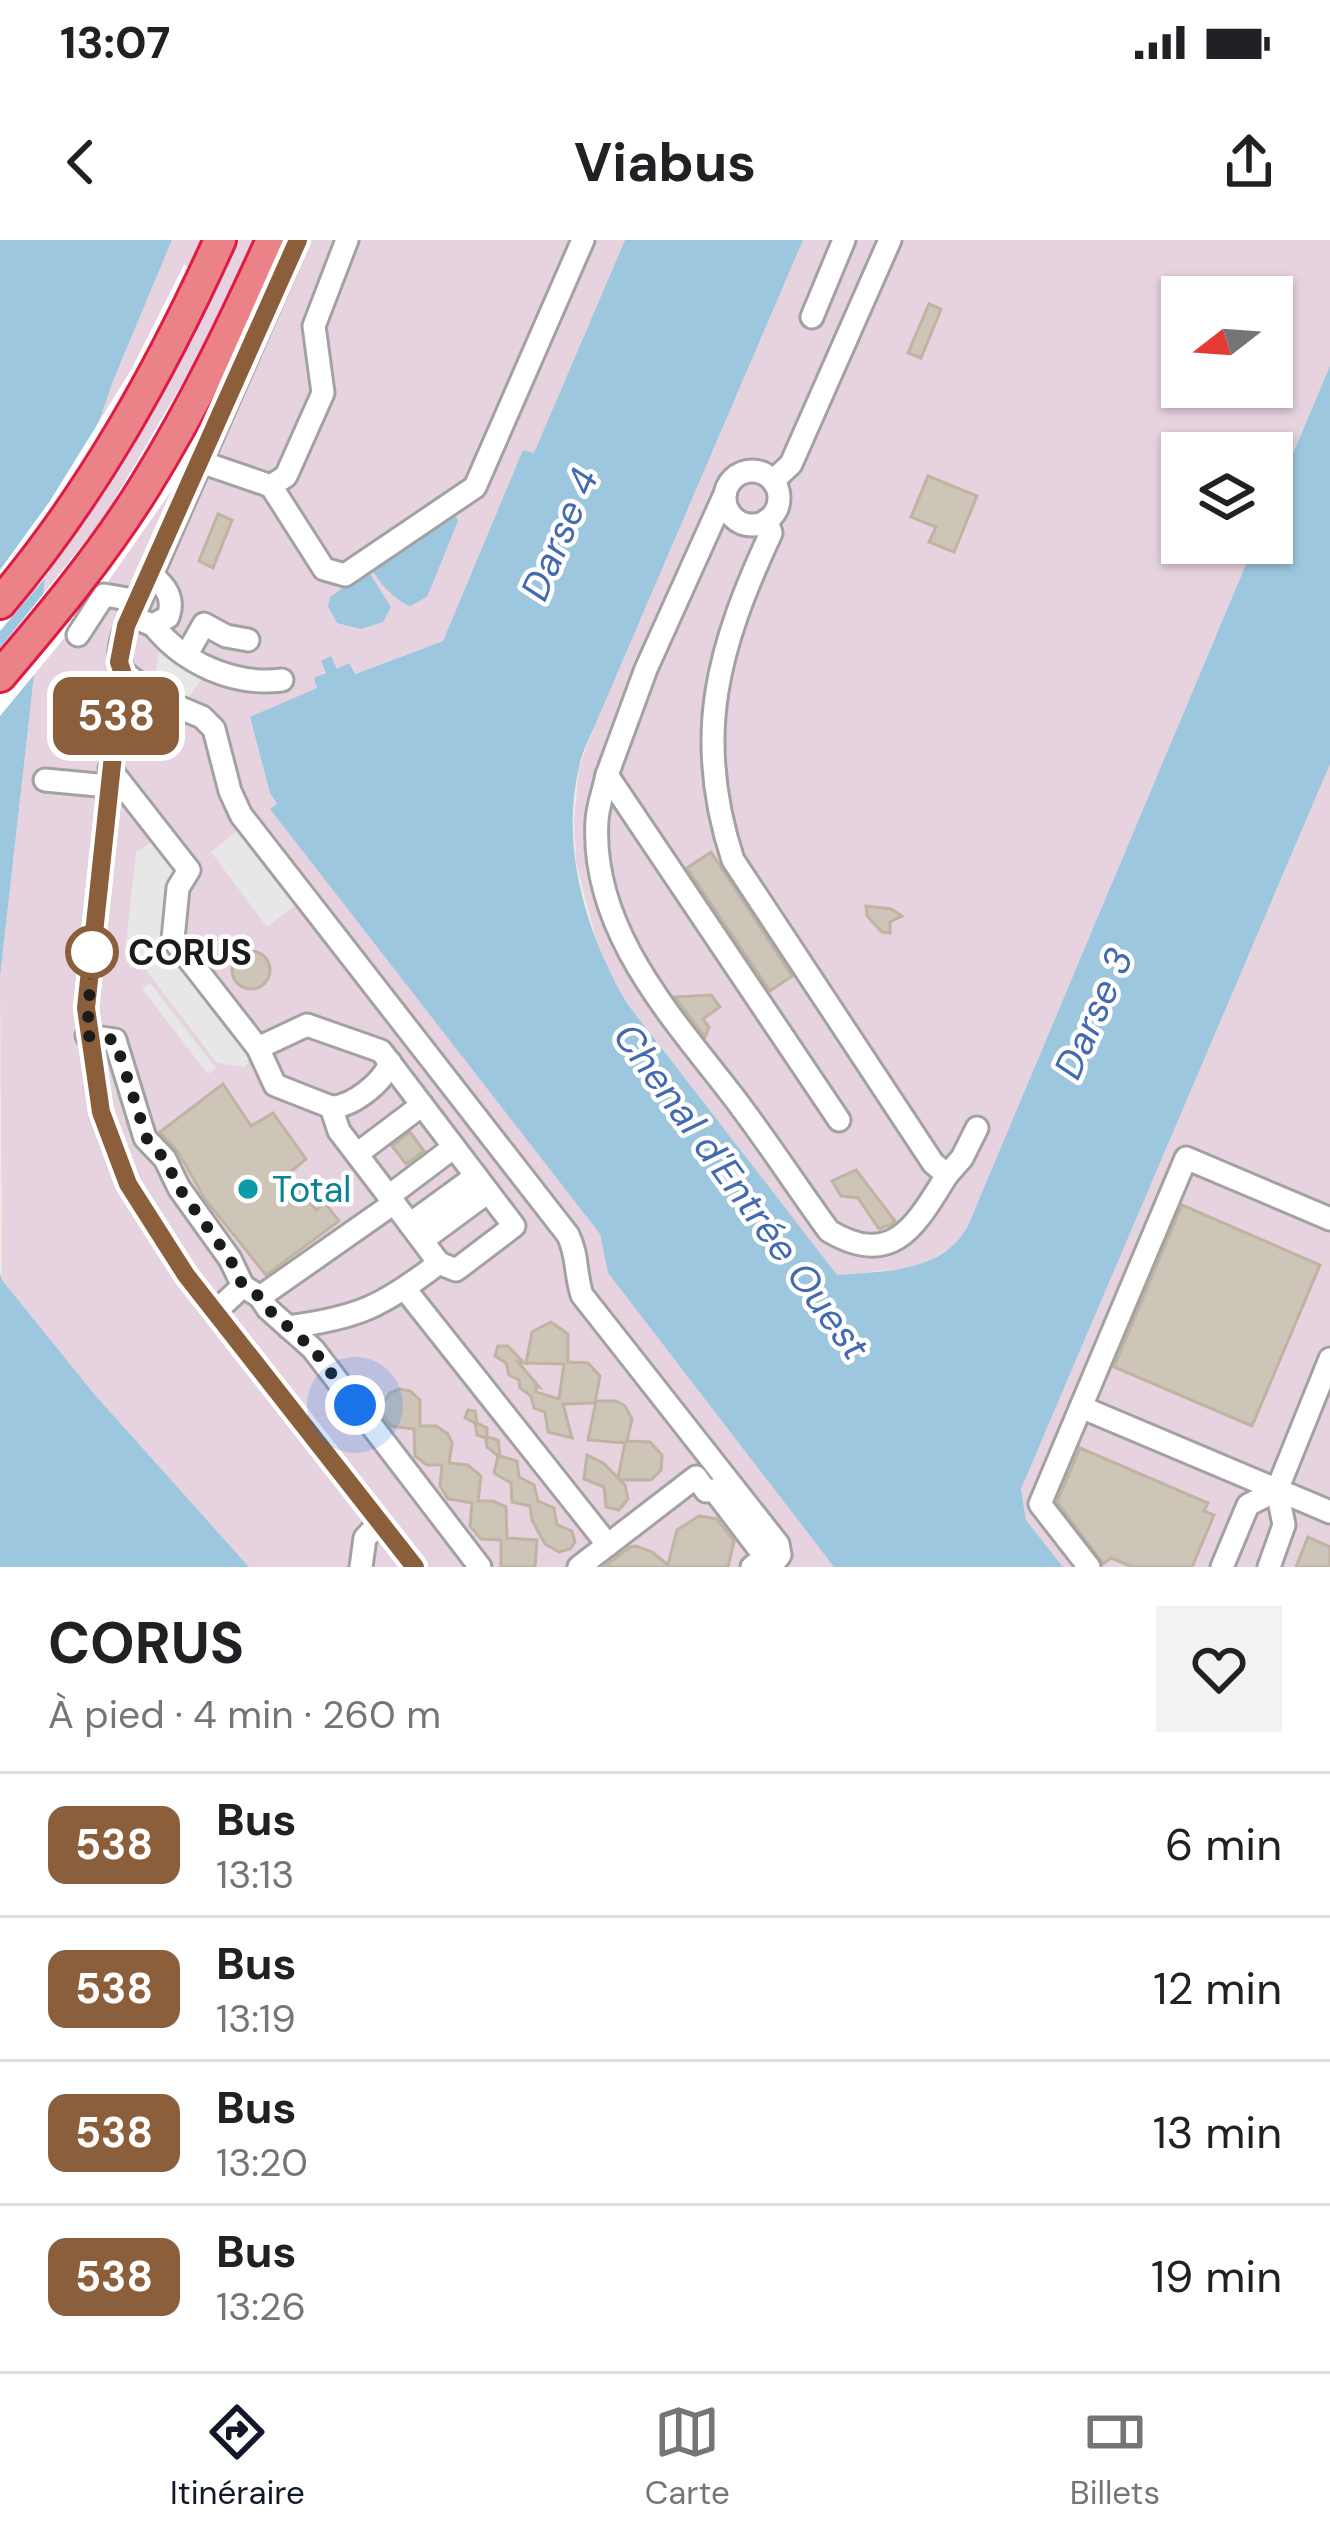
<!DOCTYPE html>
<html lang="fr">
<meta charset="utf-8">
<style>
body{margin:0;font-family:"DM Sans",sans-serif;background:#f2f2f2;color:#202124;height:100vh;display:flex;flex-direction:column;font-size:45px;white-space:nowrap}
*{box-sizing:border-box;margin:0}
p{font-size:39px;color:#757577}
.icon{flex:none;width:66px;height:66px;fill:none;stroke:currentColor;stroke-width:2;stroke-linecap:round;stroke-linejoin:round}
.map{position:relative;height:1327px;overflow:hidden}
.sheet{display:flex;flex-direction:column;background:#fff;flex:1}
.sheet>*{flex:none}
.badge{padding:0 24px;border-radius:18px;font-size:42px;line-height:78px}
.needle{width:78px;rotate:253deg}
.buttons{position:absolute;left:1161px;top:36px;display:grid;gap:24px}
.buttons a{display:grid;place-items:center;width:132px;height:132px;border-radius:0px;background:#fff;box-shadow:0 3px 9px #0004;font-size:60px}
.you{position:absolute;width:60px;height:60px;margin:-30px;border:9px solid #fff;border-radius:50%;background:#1a73e8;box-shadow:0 0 0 18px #1a73e833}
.map>.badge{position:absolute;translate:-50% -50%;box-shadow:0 0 0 6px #fff}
.round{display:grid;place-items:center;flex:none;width:126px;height:126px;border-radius:0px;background:#f2f2f2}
.summary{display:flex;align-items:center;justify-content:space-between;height:204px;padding:0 48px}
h1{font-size:57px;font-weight:700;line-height:90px}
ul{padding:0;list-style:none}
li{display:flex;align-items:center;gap:36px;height:144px;padding:0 48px;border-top:3px solid #e0e0e0}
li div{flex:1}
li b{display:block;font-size:45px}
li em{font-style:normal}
li .badge{min-width:132px;font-weight:700;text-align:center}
.status{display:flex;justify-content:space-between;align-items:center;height:84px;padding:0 60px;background:#fff;direction:ltr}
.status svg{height:33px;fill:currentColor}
header{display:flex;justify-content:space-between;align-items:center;height:156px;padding:0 48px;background:#fff;font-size:54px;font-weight:700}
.menu{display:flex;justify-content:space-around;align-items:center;height:168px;border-top:3px solid #e0e0e0;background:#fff;font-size:33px;color:#757577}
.menu a{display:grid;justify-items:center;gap:6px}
.menu .selected{color:#111827}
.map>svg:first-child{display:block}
.industrial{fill:#e7d2e0;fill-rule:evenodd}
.parking{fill:#e7e7e7}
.water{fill:#9dc7df}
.pier{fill:#fff}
.building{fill:#cec5b9;stroke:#c0b3a2;stroke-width:3}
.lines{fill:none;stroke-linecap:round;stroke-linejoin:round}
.minor-casing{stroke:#a2a2a2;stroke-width:27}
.highway-casing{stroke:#df1a43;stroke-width:36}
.minor{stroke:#fff;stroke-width:21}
.highway{stroke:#eb8288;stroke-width:30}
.line-casing{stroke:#fff;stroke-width:27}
.line{stroke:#8b5e3c;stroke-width:18}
.walk{stroke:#1b1b1b;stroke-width:12;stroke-dasharray:0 21.6}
.stop-dot{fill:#fff;stroke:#8b5e3c;stroke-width:6}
.culture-dot{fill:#0f9aa8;stroke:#fff;stroke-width:4.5}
.labels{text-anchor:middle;stroke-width:9;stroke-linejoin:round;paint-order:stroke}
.stop-label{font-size:36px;font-weight:bold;fill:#1b1b1b;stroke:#fff;text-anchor:start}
.culture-label{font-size:36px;fill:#0d838f;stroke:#fff;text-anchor:start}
.water-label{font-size:39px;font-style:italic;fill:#446baf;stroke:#fff}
</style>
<div class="status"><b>13:07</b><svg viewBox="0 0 49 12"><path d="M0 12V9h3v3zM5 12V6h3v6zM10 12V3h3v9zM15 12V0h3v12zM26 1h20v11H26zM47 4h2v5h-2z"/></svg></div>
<header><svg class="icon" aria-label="back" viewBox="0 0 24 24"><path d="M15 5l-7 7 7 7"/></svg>Viabus<svg class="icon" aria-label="share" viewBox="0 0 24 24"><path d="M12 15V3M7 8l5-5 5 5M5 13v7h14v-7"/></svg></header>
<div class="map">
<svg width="1330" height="1327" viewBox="0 0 1330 1327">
<rect width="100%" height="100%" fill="#eeebe0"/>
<g class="industrial">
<path d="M172,0H625L534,214L523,210L443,401L354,434L337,429L331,417L318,448L250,478L270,553L277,564L271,569L600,994L608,1033L834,1327H249L95,1155L2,1040L0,737L45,338L113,141Z"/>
<path d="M803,0H1330V126L1272,263V213H1182V303H1255L967,988L958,1003L921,1026L837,1036L627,762L601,718L576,622L574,580L579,527L596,483ZM1182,57H1272V147H1182Z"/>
<path d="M1330,524V1327H1063L1026,1280L1021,1249Z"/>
</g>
<g class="parking">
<path d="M160,402L205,433L187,461L161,449L155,439Z"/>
<path d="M239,589L297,664L267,687L211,612Z"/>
<path d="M151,602L174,629L166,706L253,819L244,827L217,823L126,704L136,612Z"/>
<path d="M150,743L216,828L208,834L142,749Z"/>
</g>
<g class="water">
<path d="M0,0H172L113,141L45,338L0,737Z"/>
<path d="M625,0H803L596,483C590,497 582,512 579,527C560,607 586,694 627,763L837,1035C884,1031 940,1033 967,988L1255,303H1272V263L1330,126V524L1021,1249L1026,1280L1063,1327H834L608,1033L600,994L270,569L277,564L270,553L250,477L317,448L314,438L326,433L321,421L331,416L337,429L349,423L355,434L443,401L523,210L534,213Z"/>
<path d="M454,272L458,281L427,357L410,366C390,357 381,343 369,326Z"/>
<path d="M364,333L370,334L391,367L383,382L361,389L337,383L328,366L330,357Z"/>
<path d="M0,1032L2,1040L95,1155L249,1327H0Z"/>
</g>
<g class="pier">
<path d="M184,25L220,41L123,219L45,338L0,391V330L50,261L131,130Z"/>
<path d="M230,51L266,68L183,234L93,363L0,476V408L103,279L193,125Z"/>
</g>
<g class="building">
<path d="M929,64L941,69L921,118L908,113Z"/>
<path d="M928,236L977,256L954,312L929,302L936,287L911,277Z"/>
<path d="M218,274L232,280L213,328L199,321Z"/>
<path d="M711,612L792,736L770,751L687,628Z"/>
<path d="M866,666L891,669L902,676L890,682V693L882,692L867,676Z"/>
<circle cx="251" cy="730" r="19"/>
<path d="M711,755L720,767L703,779L709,787L705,797L675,757Z"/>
<path d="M223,844L251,886L273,873L306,919L288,934L316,970L325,963L339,981L266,1035L205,959L178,912L160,892Z"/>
<path d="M410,892L424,911L406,924L392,906Z"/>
<path d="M856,930L895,981L892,984L879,989L858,958L841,956L832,941Z"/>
<path d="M1182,965L1320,1025L1252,1186L1114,1127Z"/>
<path d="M551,1082L568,1094V1122L588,1123L600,1136L595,1163L563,1164L572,1198L548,1192L545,1172L534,1168L531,1156L520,1148L519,1140L509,1135L506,1123L495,1116L498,1106H508L524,1123L518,1122L539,1147L536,1146V1152L559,1159L564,1124L526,1123L532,1092Z"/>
<path d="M399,1149L410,1151L420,1160V1186H436L448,1194L452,1203L449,1223L468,1225L481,1236L478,1261H493L506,1267L507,1298L537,1300L535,1327H501V1300L481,1299L470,1286L472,1263L448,1259L440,1246L442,1225H427L415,1216L414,1189L391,1186L383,1175L382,1165L390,1153Z"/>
<path d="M596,1161H616L625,1166L632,1179L627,1201L650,1202L662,1215L661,1230L651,1240H620L625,1245L628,1259L619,1270L606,1267L604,1247L584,1239L587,1215L603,1223L618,1238L625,1203L588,1200Z"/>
<path d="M468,1170L475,1171L477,1183L487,1188V1197L498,1200L500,1216L517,1221L519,1237L534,1245L538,1261L554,1268L557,1285L572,1291L575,1302L570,1309L559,1312L545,1304L532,1280L530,1266L512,1262L511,1243L494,1233L498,1216L487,1207L486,1198L477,1195L475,1183L465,1178Z"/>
<path d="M1080,1208L1208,1263L1204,1271L1214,1275L1192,1327H1133L1111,1318L1103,1324L1057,1262Z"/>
<path d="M699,1276L717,1279L734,1301L728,1327H604L630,1307L636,1306L652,1312L668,1325L677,1290Z"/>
<path d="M1308,1297L1330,1307V1327H1296Z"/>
</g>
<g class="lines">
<g class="minor-casing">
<g id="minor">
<path d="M298,0L132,380C121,391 117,415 122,431L86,768L101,873L128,944L186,1035L415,1327"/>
<path d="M347,0L314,86L323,153L286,236L271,246L324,329L345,335L475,247L583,0"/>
<path d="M812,77L844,0"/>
<path d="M201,222L271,246"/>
<circle cx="752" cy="258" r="27"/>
<path d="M773,241L791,224L890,0"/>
<path d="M725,254L646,429L607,535L839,880"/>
<path d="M767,280L771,293C718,407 692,496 733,620L933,923L947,935L962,918L977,888"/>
<path d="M145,382L153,385L168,377C175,358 166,347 151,334"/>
<path d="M153,385C183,423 233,446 282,440"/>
<path d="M78,395L104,355L140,361"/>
<path d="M187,414L204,384L226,396L248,400"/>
<path d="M122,431L159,459L202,477L214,489L230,551L241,575L568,995C578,1015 575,1034 582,1055L778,1304L780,1315L771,1327"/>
<path d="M110,529L189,630L178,648L173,699L258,808L275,845L331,867L339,891L394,963L260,1057L243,1046L215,1072"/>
<path d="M607,535C604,550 598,565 597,580C590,689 671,776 732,855C766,899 796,946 829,991C893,1029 916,985 947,935"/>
<path d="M45,540L108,546"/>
<path d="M87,796L115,800L145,898L165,919L179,948L230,1019L243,1046"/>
<path d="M258,808L307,785L381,811L514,986L456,1030L439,1023"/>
<path d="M331,867C352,867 384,842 390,822"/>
<path d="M357,914L422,865"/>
<path d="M389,956L454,907"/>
<path d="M410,984L476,936"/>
<path d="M423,1000L488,952"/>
<path d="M405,1049L608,1305"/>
<path d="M260,1057L268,1069L313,1109L480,1327"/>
<path d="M288,1087C358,1078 383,1066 439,1023L394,963"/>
<path d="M1081,1167L1330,1272"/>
<path d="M361,1327L365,1298L380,1282"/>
<path d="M579,1327L696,1237L706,1251L714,1250L765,1317L752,1327"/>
<path d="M1089,1327L1040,1264L1186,918L1330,979"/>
<path d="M1222,1327L1248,1265L1277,1250"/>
<path d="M1269,1327L1284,1285L1277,1250L1330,1119"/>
</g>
</g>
<g class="highway-casing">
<g id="highway">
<path d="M0,363C92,255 162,128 220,0"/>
<path d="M0,436C52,375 103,314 145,246C194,167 234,84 272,0"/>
</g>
</g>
<use href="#minor" class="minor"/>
<use href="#highway" class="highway"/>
</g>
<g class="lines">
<g class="line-casing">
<path id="line" d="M298,0L126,386L119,422L122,431L86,768L101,872L128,944L186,1035L415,1327"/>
</g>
<use href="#line" class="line"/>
<path class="walk" d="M92,712L87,796L115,800L148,902L165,919L179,948L230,1019L243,1046L260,1057L268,1069L313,1109L355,1165"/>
</g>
<circle class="stop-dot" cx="92" cy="712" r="24"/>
<circle class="culture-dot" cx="248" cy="949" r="12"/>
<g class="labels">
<g class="stop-label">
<text x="128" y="725">CORUS</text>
</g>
<g class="culture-label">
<text x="272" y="962">Total</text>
</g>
<g class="water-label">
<text transform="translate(559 294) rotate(-67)" y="14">Darse 4</text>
<text transform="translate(1093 773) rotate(-66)" y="14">Darse 3</text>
<text transform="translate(742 951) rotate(54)" y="14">Chenal d'Entrée Ouest</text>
</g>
</g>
</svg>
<div class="buttons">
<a><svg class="needle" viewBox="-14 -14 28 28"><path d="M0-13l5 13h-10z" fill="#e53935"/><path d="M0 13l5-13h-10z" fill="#757577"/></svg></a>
<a><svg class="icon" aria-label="layers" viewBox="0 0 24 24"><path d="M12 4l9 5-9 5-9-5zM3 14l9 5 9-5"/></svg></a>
</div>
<div class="you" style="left:355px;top:1165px"></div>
<b class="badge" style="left:116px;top:476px;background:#8b5e3c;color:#fff">538</b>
</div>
<section class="sheet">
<div class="summary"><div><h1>CORUS</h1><p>À pied · 4 min · 260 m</p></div><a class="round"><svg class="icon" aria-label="heart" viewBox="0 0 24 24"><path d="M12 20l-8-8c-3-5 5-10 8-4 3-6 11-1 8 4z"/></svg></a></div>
<ul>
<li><span class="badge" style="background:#8b5e3c;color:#fff">538</span><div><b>Bus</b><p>13:13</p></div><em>6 min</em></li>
<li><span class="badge" style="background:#8b5e3c;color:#fff">538</span><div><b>Bus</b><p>13:19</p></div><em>12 min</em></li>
<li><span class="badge" style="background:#8b5e3c;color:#fff">538</span><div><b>Bus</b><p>13:20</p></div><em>13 min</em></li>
<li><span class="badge" style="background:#8b5e3c;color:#fff">538</span><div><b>Bus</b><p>13:26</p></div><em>19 min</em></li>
</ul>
</section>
<nav class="menu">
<a class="selected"><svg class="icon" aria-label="directions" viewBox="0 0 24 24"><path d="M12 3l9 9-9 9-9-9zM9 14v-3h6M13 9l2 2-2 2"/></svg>Itinéraire</a>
<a><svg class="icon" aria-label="map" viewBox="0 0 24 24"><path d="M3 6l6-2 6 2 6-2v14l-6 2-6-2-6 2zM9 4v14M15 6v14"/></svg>Carte</a>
<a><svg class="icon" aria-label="tickets" viewBox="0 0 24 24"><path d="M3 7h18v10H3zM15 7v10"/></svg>Billets</a>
</nav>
